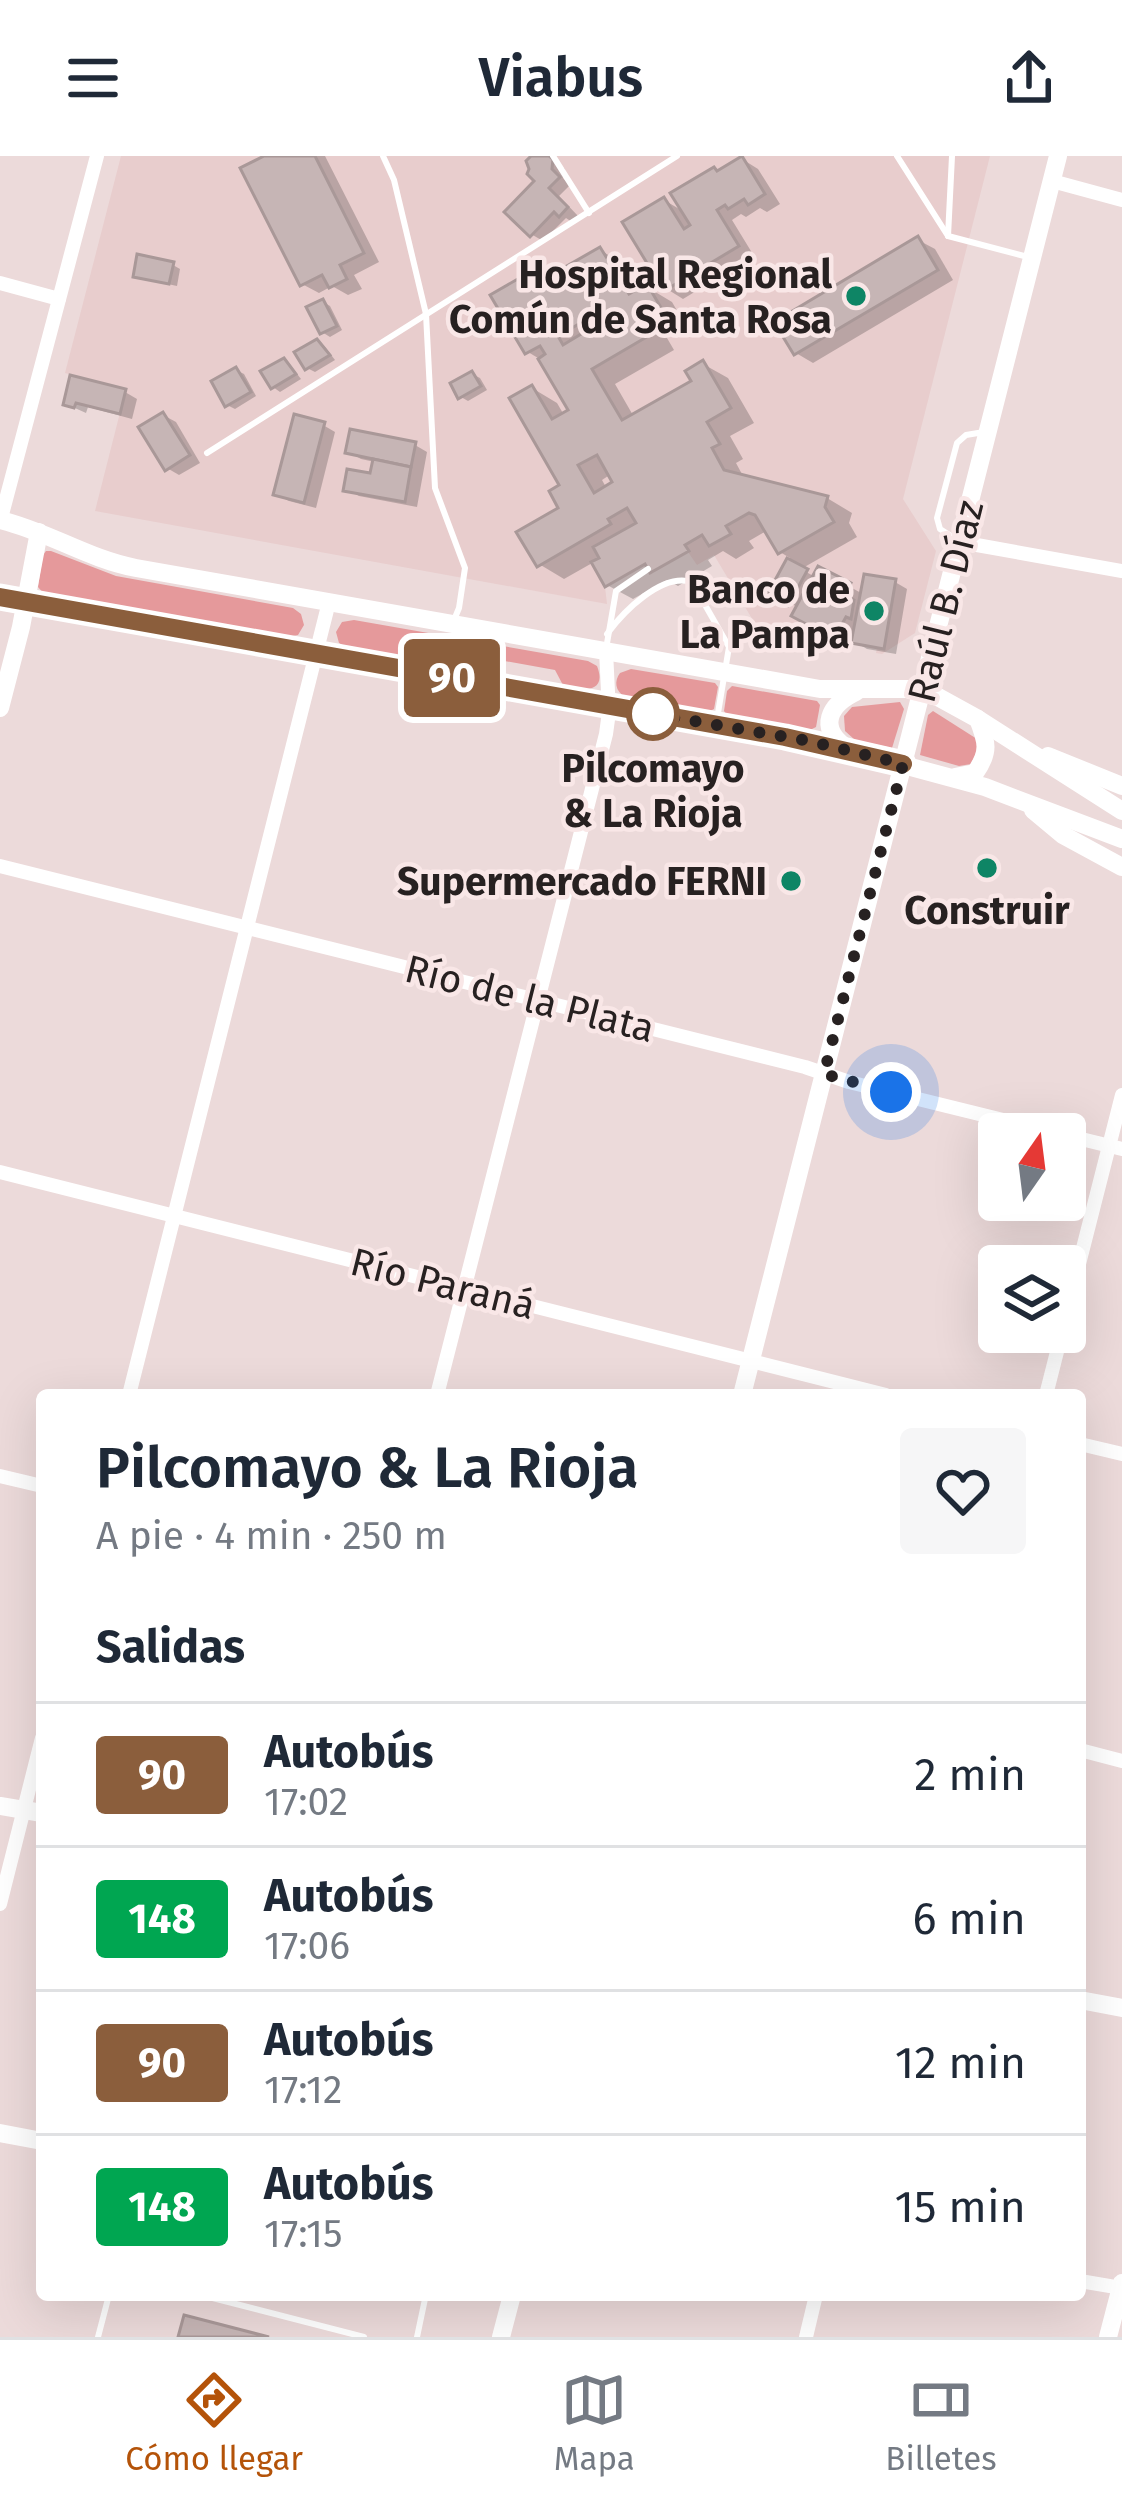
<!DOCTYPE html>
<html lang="es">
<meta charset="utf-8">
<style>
body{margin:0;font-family:"Fira Sans",sans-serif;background:#f6f6f7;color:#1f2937;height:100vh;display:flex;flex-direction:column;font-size:45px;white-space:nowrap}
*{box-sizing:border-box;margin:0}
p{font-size:39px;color:#747a83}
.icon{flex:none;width:66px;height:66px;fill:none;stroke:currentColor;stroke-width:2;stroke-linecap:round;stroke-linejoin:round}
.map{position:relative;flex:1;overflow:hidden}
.side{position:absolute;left:36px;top:1233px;width:1050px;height:912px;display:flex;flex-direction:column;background:#fff;border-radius:12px;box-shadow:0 12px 48px #0002}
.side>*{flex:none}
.badge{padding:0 24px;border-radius:9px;font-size:42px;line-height:78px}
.needle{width:78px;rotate:14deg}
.buttons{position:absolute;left:978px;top:957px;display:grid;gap:24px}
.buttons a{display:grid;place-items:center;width:108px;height:108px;border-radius:12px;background:#fff;box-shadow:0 12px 48px #0002;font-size:60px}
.you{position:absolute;width:60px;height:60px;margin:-30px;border:9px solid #fff;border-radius:50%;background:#1a73e8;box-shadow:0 0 0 18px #1a73e833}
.map>.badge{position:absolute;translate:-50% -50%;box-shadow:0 0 0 6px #fff}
h2{padding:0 60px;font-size:45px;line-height:108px}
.round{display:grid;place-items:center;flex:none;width:126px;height:126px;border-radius:12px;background:#f6f6f7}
.summary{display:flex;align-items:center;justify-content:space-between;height:204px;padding:0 60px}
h1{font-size:57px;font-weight:600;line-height:90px}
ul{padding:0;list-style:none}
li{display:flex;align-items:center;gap:36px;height:144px;padding:0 60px;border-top:3px solid #e0e1e3}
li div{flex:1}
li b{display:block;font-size:45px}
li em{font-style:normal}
li .badge{min-width:132px;font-weight:700;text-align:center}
header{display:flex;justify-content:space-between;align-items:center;height:156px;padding:0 60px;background:#fff;font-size:54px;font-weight:600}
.tabs{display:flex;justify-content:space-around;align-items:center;height:168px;border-top:3px solid #e0e1e3;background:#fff;font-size:33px;color:#747a83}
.tabs a{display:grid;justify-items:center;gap:6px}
.tabs .on{color:#b45309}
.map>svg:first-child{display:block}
.built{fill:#e8cdcd}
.green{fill:#e5999b}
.shadow{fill:#0003;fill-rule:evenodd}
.building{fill:#c6b5b5;stroke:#a99898;stroke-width:3;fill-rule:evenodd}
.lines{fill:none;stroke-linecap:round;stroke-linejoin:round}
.lane{stroke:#fff;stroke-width:6}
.street{stroke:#fff;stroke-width:14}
.secondary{stroke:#fff;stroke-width:18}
.line-casing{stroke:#fff;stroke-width:27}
.line{stroke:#8b5e3c;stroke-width:18}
.walk{stroke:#272121;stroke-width:12;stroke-dasharray:0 21.6}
.poi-dot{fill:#0e8565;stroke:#f9e7e7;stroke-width:4.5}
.stop-dot{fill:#fff;stroke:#8b5e3c;stroke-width:6}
.labels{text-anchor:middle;stroke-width:9;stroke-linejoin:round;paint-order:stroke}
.poi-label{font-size:39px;font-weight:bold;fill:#272121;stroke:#f9e7e7;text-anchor:end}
.street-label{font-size:39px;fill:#272121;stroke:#f9e7e7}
.stop-label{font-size:39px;font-weight:bold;fill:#272121;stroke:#f9e7e7}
</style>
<header><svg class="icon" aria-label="menu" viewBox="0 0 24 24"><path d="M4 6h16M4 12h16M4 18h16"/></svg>Viabus<svg class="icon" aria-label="share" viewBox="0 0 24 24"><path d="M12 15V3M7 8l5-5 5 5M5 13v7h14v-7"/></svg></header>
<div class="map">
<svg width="1122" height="2181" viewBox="0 0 1122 2181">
<rect width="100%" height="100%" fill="#ecdada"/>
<path class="built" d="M121,0H990L903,343L936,395L915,477L882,498L876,497L877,492L883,493L895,423L864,418L850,493L760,476L714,399L697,409L688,396L650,417L644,409L605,431L607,448L95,355L126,233L65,217Z"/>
<g class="green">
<path d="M46,395H51L116,420L293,452L301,458L304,469L298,479L288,481L44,438L38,431L43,399Z"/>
<path d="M354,464L588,505L597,510C608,538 581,534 564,531L555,514L454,496L462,512L348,492L339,487L336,476L342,466Z"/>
<path d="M631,513L715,527L718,531L714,553L708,556L625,541C615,535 614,525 620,517Z"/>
<path d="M732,530L817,545L820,549L816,571L810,574L727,559L724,555L727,535Z"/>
<path d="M900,546L904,553L892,592L855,584L845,575L844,560L852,551Z"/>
<path d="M933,555L977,583L980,589L971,608L959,610L920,599L928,559Z"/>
</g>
<g class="shadow">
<path d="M271,0H325L379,106L354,119L362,133L348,139L332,130L319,137L302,128Z"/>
<path d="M546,1L565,13L563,22L570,29L559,40L578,60L572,66L566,62L543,85L531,78L538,25Z"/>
<path d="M742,3L758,13L780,48L767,56L760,52L746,61L741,58L732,64L754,100L683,143L667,133L664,44L686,57L719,17Z"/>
<path d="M918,84L935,93L953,124L813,207L796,197Z"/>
<path d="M600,94L625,109L641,135L647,131L672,146L686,170L667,182L674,194L615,228L634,261L695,226L703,208L728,222L754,267L730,280L743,303L736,307L743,320L827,342L852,357L849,367L857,381L801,413L815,421L819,414L863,438L895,426L907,433L896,498L867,493L855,486L856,471L850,481L841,476L838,482L795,459L799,452L772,437L790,402L780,396L768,374L749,385L754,392L736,403L723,395L708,404L712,410L678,430L667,424L633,443L607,429L594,406L564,423L539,408L563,353V330L532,232L557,247L564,259L572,255L543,205L528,196L523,123L537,131ZM611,318L617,327L607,333L602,324Z"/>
<path d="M173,109L180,113L177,130L144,123L136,119Z"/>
<path d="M323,146L330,150L342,174L330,181L322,176Z"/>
<path d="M317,186L325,191L335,204L315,216L307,212Z"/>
<path d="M283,205L291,210L301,223L280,236L273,231Z"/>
<path d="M236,214L244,218L256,240L235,253L227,249Z"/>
<path d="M472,218L480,222L487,234L468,245L461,241Z"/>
<path d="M125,236L137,243L132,263L88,251L86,257L66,248Z"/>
<path d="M163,259L176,266L200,307L179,319L167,312Z"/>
<path d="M323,269L335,276L316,352L289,345L276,338Z"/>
<path d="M415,289L427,296L417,351L359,340L347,333L373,321L375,306L361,303L349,296Z"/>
<path d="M720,425L729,437L726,439L717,427Z"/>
</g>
<g class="building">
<path d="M264,0H315L364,97L340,109L347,123L329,132L322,119L300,130L240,12Z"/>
<path d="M531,0H549L553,3L552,13L560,21L549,32L568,51L559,61L554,56L530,81L504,56L534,25L527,18L529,13L526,5Z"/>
<path d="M742,0L765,38L748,49L744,43L728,53L725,49L717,54L739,90L664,135L622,66L664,41L684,73L690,69L670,37L714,11L717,15Z"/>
<path d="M918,80L938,114L794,199L774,166Z"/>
<path d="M600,91L629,138L647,128L663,155L643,167L650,179L592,213L622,264L691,225L685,215L703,204L731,252L707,266L720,288L712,292L724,314L828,340L825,351L834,366L778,398L755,359L749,357L726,370L731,378L709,390L702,379L685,389L689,395L650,417L645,408L605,431L591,406L599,402L593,391L636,367L627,352L608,363L611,368L537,411L516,376L558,352L549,335L559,329L509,242L532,229L552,263L568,254L538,203L545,198L540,190L525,198L490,139L523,120L530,131ZM591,161L596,169L563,189L558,180ZM597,299L612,326L594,337L578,309Z"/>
<path d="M137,98L174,106L169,128L133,121Z"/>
<path d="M323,143L337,170L320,178L306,151Z"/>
<path d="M317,183L330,199L305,214L294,196Z"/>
<path d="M284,202L296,218L271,233L260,215Z"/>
<path d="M236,211L251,236L225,251L211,225Z"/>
<path d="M472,215L481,230L458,243L450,227Z"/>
<path d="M70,219L126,233L120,258L76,247L74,252L63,249Z"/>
<path d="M163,256L190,299L165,315L138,271Z"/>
<path d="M294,258L325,266L304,347L273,339Z"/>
<path d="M350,273L416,286L411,311L345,297Z"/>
<path d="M373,303L411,311L405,346L343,335L347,313L370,317Z"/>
<path d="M787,402L808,413L788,450L767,439Z"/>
<path d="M818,410L851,427L845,439L854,444L851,463L846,461L837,477L828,472L825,478L791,460Z"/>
<path d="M864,418L896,423L884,493L851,487Z"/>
<path d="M184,2159L269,2181H178Z"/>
</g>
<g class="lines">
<g class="lane">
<path d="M383,0L394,24L426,158L435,332L465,412L459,452L454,464"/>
<path d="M553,0L589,57"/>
<path d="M897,0L948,80L1028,101"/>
<path d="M948,80L952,0"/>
<path d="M207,297L677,0"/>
<path d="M954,382L940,373L937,362L957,287L966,279L984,276"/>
<path d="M607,478C623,456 662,416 692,426L729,491L717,563"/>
<path d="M606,493L616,435L648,413"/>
<path d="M201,2139L364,2181"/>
<path d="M98,2181L109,2139"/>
<path d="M417,2181L425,2143L419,2139"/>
</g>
<g class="street">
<path d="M1052,25L1122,44"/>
<path d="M0,127L59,143"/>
<path d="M0,366L97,0"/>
<path d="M960,386L1122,415"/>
<path d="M0,710L805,911L849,926L1060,978"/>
<path d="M1065,979L1122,993"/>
<path d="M0,1016L886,1239"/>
<path d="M1065,1163L1122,939"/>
<path d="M129,1239L329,446"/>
<path d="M437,1239L606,578L609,556L606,495"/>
<path d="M1046,1239L1062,1176"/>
<path d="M1080,1288L1122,1298"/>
<path d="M0,1320L42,1330"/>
<path d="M1080,1594L1122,1605"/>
<path d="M0,1748L42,1582"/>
<path d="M1080,2125L1122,2132"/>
<path d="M806,2181L816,2139"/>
</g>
<g class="secondary">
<path d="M0,364C47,375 88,403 136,412L820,533H907L938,541L978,563L1122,655"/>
<path d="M0,441L833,590L985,631L1122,683"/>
<path d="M0,552L21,471L39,376"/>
<path d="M845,591C818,571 829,549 856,536"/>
<path d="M1048,600L1122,630"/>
<path d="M955,621L975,617C990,596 987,586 978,563"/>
<path d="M1033,654L1063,679L1122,711"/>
<path d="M742,1239L1058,0"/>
<path d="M0,1650L42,1657"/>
<path d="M1080,1844L1122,1852"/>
<path d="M0,1977L42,1985"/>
<path d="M501,2181L512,2139"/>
<path d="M1108,2181L1122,2127"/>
</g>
</g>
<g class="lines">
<g class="line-casing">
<path id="line" d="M0,441L785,581L903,608"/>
</g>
<use href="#line" class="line"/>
<path class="walk" d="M653,558L809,585L903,608L824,918L891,936"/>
</g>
<g class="poi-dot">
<circle cx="856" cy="140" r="12"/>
<circle cx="874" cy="455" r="12"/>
<circle cx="987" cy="712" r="12"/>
<circle cx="791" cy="725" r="12"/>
</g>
<circle class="stop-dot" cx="653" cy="558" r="24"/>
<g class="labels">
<g class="poi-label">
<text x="832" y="132">Hospital Regional<tspan x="832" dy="45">Común de Santa Rosa</tspan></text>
<text x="850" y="447">Banco de<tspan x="850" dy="45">La Pampa</tspan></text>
<text x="767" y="739">Supermercado FERNI</text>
<text x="987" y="768" text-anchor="middle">Construir</text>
</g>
<g class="street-label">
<text transform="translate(945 445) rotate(-76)" y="14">Raúl B. Díaz</text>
<text transform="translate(530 842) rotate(14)" y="14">Río de la Plata</text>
<text transform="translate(443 1127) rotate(14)" y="14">Río Paraná</text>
</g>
<g class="stop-label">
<text x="653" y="626">Pilcomayo<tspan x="653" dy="45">&amp; La Rioja</tspan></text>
</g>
</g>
</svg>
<div class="buttons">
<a><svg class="needle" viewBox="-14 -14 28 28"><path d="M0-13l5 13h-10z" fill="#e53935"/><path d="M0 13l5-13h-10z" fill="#747a83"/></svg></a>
<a><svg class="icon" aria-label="layers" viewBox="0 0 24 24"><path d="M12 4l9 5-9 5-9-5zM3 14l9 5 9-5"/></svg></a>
</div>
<div class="you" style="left:891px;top:936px"></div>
<b class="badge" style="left:452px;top:522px;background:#8b5e3c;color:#fff">90</b>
<section class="side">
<div class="summary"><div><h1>Pilcomayo &amp; La Rioja</h1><p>A pie · 4 min · 250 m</p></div><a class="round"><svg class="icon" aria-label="heart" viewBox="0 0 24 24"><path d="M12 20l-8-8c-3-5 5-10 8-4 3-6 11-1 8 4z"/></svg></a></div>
<h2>Salidas</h2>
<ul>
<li><span class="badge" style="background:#8b5e3c;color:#fff">90</span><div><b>Autobús</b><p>17:02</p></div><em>2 min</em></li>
<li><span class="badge" style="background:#00a651;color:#fff">148</span><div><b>Autobús</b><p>17:06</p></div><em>6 min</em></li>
<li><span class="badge" style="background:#8b5e3c;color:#fff">90</span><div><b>Autobús</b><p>17:12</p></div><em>12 min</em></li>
<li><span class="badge" style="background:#00a651;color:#fff">148</span><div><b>Autobús</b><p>17:15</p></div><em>15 min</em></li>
</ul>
</section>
</div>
<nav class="tabs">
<a class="on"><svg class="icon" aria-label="directions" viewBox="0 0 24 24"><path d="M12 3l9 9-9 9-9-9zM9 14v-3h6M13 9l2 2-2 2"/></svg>Cómo llegar</a>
<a><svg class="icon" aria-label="map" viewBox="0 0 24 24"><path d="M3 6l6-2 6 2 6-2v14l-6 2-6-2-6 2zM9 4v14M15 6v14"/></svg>Mapa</a>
<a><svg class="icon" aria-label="tickets" viewBox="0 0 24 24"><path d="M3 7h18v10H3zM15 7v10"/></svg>Billetes</a>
</nav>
